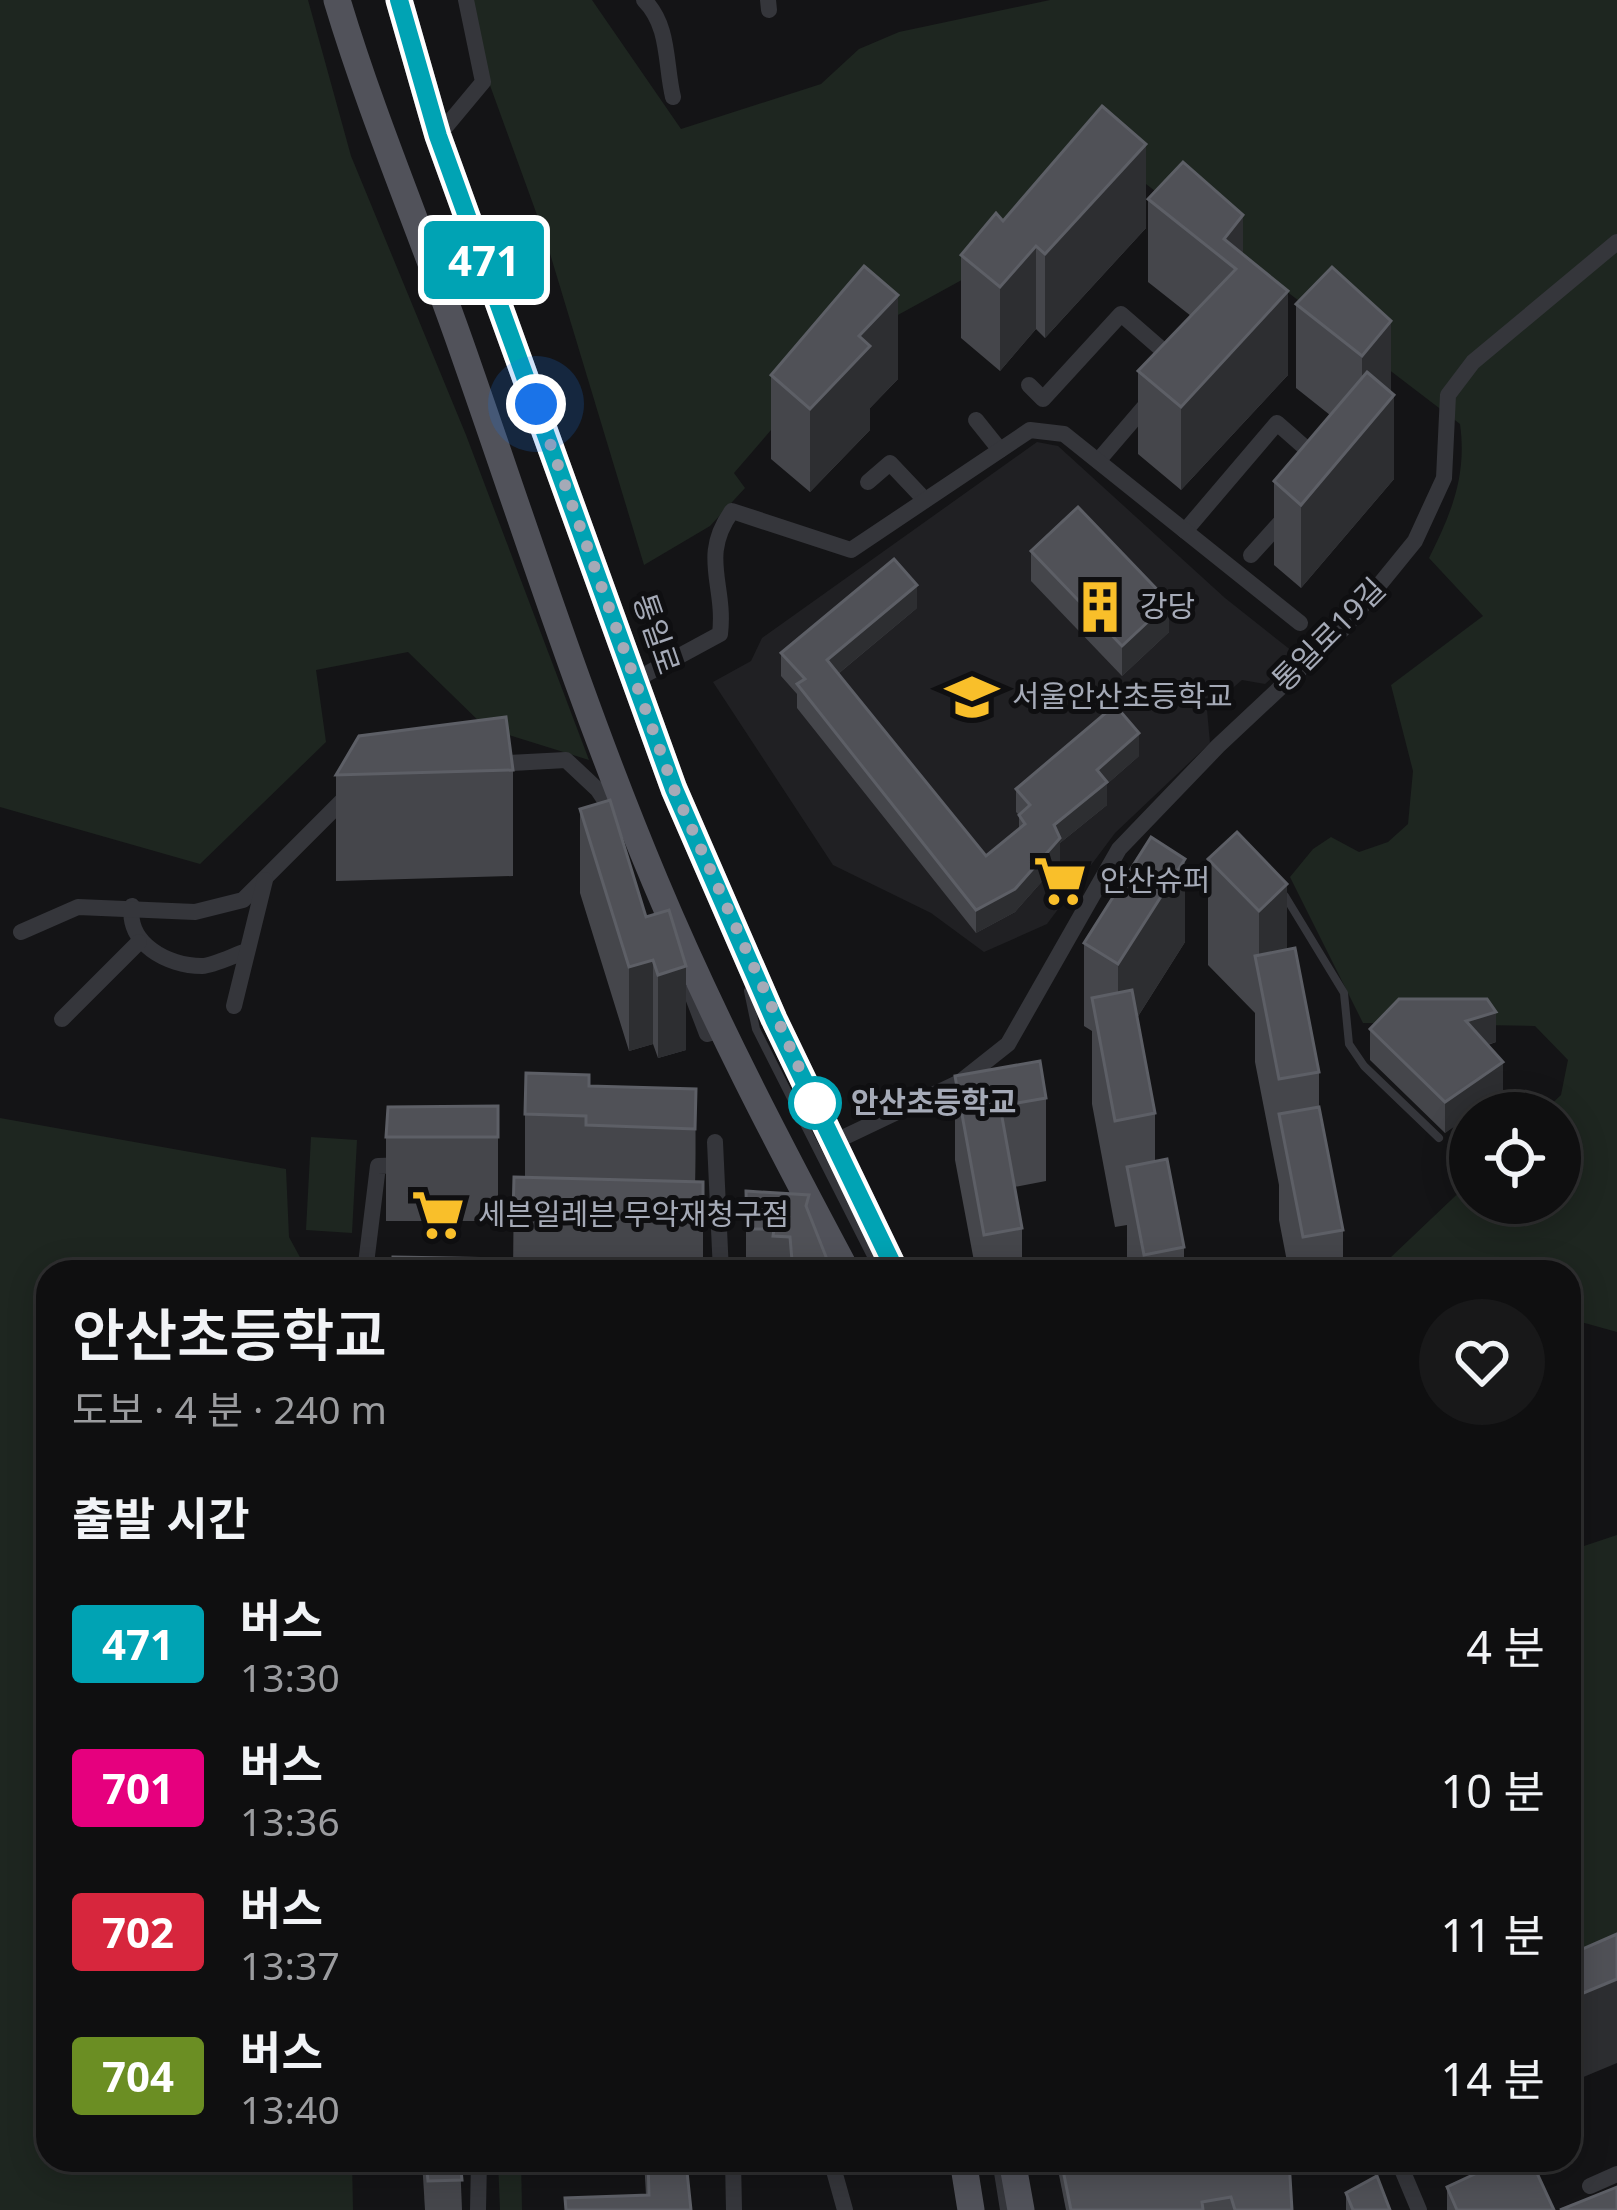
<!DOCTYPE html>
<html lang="ko">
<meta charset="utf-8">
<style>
body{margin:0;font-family:"Noto Sans","Noto Sans KR",sans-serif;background:#181819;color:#f1f3f6;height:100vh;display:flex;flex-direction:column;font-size:45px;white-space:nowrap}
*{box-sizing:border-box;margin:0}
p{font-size:39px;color:#9b9c9f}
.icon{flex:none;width:66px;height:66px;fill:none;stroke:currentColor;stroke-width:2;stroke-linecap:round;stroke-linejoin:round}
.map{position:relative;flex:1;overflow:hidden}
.drawer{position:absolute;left:36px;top:1260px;width:1545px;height:912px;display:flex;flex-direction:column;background:#0f0f10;border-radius:36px;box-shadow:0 6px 30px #0003,0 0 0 3px #2f2f30}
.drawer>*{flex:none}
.badge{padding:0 24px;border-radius:9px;font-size:42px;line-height:78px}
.tools{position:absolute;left:1449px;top:1092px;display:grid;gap:24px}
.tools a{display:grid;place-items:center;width:132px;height:132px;border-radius:50%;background:#0f0f10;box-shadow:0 6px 30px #0003,0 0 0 3px #2f2f30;font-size:60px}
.you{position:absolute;width:60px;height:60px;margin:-30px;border:9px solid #fff;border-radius:50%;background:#1a73e8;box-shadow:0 0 0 18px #1a73e833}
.map>.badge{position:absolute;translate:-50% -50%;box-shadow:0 0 0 6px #fff}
h2{padding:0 36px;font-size:45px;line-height:108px}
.round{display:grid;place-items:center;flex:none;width:126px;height:126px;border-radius:63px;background:#181819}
.head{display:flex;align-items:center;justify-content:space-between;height:204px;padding:0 36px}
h1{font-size:57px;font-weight:600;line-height:90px}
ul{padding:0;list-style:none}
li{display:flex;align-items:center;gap:36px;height:144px;padding:0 36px}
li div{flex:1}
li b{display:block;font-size:45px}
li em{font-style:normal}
li .badge{min-width:132px;font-weight:700;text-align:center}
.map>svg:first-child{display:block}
.built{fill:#202023}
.green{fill:#1e2620}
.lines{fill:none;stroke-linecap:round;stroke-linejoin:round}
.lane{stroke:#35363b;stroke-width:8}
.street{stroke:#35363b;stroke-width:16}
.primary{stroke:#51525a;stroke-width:27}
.wall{fill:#45464b}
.shaded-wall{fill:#2d2e31}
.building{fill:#505157;stroke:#5d5f66;stroke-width:3}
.line-casing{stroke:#fff;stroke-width:27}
.line{stroke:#00a3b4;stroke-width:18}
.walk{stroke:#a5aab7;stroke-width:12;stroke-dasharray:0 21.6}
.stop-dot{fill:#fff;stroke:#00a3b4;stroke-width:6}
.labels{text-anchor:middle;stroke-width:10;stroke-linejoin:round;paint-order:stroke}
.poi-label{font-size:30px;fill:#a5aab7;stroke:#0f0f11;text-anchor:start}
.street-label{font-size:30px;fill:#a5aab7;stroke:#0f0f11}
.stop-label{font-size:30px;font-weight:bold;fill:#a5aab7;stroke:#0f0f11;text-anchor:start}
</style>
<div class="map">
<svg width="1617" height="2210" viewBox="0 0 1617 2210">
<rect width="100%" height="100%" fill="#141416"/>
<path class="built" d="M1037,442L1058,446L1225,598L1297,655L1265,684L1242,680L1207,710L1210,743L1115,833L1047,924L984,952L931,913L833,865L713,682L751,661L762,638Z"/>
<g class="green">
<path d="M0,0H308L351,156L466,435L589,760L486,728L408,652L316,670L326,742L200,864L0,807Z"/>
<path d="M459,0H592L681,129L821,84L859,49L899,32L1050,0H1617V1332L1581,1322L1569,1294V1272H1394L1391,1257L1470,1182V1203H1560V1113H1542L1561,1095L1568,1060L1535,1026L1363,1023L1290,877L1313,849L1331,837L1359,852L1388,842L1408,824L1413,771L1391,685L1483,616L1429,558C1452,512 1467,475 1460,424L1108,155L969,276L845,344L734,473L745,488L710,526L644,565L545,237Z"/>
<path d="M0,1118L286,1169L289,1237L308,1272H48V2160H352L353,2210H0Z"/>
<path d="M311,1137L357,1140L352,1233L306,1230Z"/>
<path d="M1617,1535V1966L1569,1980V1551Z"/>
<path d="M498,2160H521L522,2210H500Z"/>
</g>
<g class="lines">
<g class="lane">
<path d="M1176,873L1214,868"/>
<path d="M1285,896L1344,993L1349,1044L1364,1066L1439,1138"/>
<path d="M748,991L756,1029L879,1272"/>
<path d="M996,2160L1004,2210"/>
</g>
<g class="street">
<path d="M644,0C670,26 665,64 673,97"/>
<path d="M768,0L769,10"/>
<path d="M438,136L483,82L466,0"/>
<path d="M1029,385L1043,399L1121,314L1175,361"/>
<path d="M976,420L1000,450"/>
<path d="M1098,461L1152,398"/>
<path d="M868,482L890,463L925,500"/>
<path d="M1185,531L1277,423L1319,460"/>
<path d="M1251,555L1289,513"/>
<path d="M637,679L720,634C726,584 699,557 732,511L851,550L1030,430L1064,434L1300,623"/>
<path d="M492,764L566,760L598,790L618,820"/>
<path d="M132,906C126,943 167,966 202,966C215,965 234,955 247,951"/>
<path d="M21,932L78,907L195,912L243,900L350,793"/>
<path d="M691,992L707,1034L722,1030"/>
<path d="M234,1006L265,880"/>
<path d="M62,1019L139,942"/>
<path d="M715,1142L721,1272"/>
<path d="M834,1142L960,1082L1008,1044L1119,849L1218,746L1345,627L1415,541L1444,478L1448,395L1473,362L1617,242"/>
<path d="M365,1272L378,1166L408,1165"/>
<path d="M733,2160L734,2210"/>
<path d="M831,2160L845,2210"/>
<path d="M1398,2160L1419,2210"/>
<path d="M832,2165L878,2160"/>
<path d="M1590,2186L1617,2174"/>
<path d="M478,2210L479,2160"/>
</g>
<g class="primary">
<path d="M337,0C373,120 422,233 463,351C525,528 582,707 655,881C711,1015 778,1143 847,1272"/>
<path d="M399,0L438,136L674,789L774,1019L896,1272"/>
<path d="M963,2160L971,2210"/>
<path d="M1012,2160L1021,2210"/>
</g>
</g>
<g class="wall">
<path d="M1148,199L1243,254L1288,375L1181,490L1138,454V371L1191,316L1148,282Z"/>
<path d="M1003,221L1146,228L1045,338L1036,329L1000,371L961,338V255Z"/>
<path d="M1332,267L1391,393L1394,479L1301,588L1274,565V481L1330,415L1296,388V304Z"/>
<path d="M771,375L898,379L870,408V430L810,492L771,459Z"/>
<path d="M1031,551L1169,632L1122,676L1031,581Z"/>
<path d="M917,608L838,674L986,856L1019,829V815L1016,812V789L1139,756L1107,784V805L1060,843V861L1015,912L976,933L797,708V694L781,676V653Z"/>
<path d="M513,770V876L336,881V775Z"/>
<path d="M610,800L686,1050L658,1058L653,1044L629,1051L580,893V809Z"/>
<path d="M1237,832L1287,950L1319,1072V1107L1343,1230V1272H1289L1279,1220V1185L1255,1062V1013L1208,965V859Z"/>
<path d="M1185,942L1137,1018L1155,1113V1161L1184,1247V1272H1127V1225L1115,1227L1092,1104V1031L1084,1026V943Z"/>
<path d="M1370,1029L1496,1042L1488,1045L1503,1092L1474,1113H1470L1445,1133L1370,1060Z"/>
<path d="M955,1076L1046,1098V1181L1014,1187L1022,1228V1272H976L955,1160Z"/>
<path d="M589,1086L696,1089L695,1181L703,1182V1272H513L514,1177L525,1178V1114Z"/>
<path d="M498,1106V1221H386V1137Z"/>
<path d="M746,1191L809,1215L832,1272H746Z"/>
<path d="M1617,1934L1581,2078L1572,2057V2113L1569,2114V1955Z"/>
<path d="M422,2160H460L462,2210H425Z"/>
<path d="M644,2160H681L691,2210L646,2195Z"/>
<path d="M1056,2160H1289L1292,2210H1066Z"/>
<path d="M1447,2187L1554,2210H1447Z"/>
<path d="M1346,2193L1390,2210H1346Z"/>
</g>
<g class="shaded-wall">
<path d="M1146,144V228L1045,338V254Z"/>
<path d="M1243,215V299L1236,269L1224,239Z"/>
<path d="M1036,246V329L1000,371V287Z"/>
<path d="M1288,291V375L1181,490V407Z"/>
<path d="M898,295V379L870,408V430L810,492V409L859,336Z"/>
<path d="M1391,321V399L1394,395V479L1301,588V505L1362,433V356Z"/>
<path d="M917,585V608L827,683V660Z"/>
<path d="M1169,602V632L1122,676V646Z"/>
<path d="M1139,733V756L1107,784V805L1060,843V861L1015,912L976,933V910L1054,825L1097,770Z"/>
<path d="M1185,859V942L1118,1048V964Z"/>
<path d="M1287,884V990L1259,976V911Z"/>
<path d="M653,960V1044L629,1051V967Z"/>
<path d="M686,966V1050L658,1058V975Z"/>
<path d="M1496,1012V1042L1466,1051V1021Z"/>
<path d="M1503,1062V1092L1474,1113H1470V1116L1445,1133V1102Z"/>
<path d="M696,1089V1153L695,1192V1129Z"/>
<path d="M1617,1979V2063L1581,2078V1994Z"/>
<path d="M1572,2029V2113L1569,2114V2030Z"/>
<path d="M1425,2160H1454L1425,2172Z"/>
</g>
<g class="building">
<path d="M1102,106L1146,144L1045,254L1036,246L1000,287L961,255L996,213L1003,221Z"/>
<path d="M1183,162L1243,215L1224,239L1288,291L1181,407L1138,371L1236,269L1148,199Z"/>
<path d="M864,266L898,295L859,336L870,346L810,409L771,375Z"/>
<path d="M1332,267L1391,321L1362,356L1296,304Z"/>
<path d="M1367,372L1394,395L1301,505L1274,481Z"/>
<path d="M1078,507L1169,602L1122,646L1031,551Z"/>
<path d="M894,559L917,585L827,660L986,856L1025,824L1019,815L1030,805L1016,789L1115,705L1139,733L1097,770L1107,782L1054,825L1060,838L1015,889L976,910L797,684L805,679L781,653Z"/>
<path d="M506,717L513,770L336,775L359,736Z"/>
<path d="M610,800L646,917L669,910L686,966L658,975L653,960L629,967L580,809Z"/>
<path d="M1237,832L1287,884L1259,911L1208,859Z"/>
<path d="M1151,837L1185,859L1118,964L1084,943Z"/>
<path d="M1295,948L1319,1072L1279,1079L1255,956Z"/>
<path d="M1132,990L1155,1113L1115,1121L1092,998Z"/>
<path d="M1399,999H1487L1496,1012L1466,1021L1503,1062L1445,1102L1370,1029Z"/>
<path d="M1040,1061L1046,1098L1000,1106L1022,1228L984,1235L955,1076Z"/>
<path d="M526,1073L589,1075V1086L696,1089L695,1129L586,1125V1116L525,1114Z"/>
<path d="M498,1106V1137H386L388,1107Z"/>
<path d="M1319,1107L1343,1230L1303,1237L1279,1114Z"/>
<path d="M1167,1159L1184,1247L1144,1255L1127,1167Z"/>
<path d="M514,1177L703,1182V1220L513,1216Z"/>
<path d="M746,1191L809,1195L806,1206L832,1272H793L790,1237L773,1236L774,1229H747Z"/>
<path d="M393,1257L510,1259V1272H393Z"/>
<path d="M1617,1934V1979L1581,1994L1569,1966V1955Z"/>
<path d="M426,2160H460L462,2180L428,2181Z"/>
<path d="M648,2160H681V2162H686L691,2210H566L565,2198L649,2195Z"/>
<path d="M1061,2160H1289L1292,2210H1235L1231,2197L1202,2202L1203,2210H1071Z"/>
<path d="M1505,2160H1531L1554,2210H1457L1447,2187Z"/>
<path d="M1377,2176L1390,2210H1353L1346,2193Z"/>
<path d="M1617,2187V2210H1560Z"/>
</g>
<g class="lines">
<g class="line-casing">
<path id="line" d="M399,0L438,136L674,789L774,1019L896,1272"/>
</g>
<use href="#line" class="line"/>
<path class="walk" d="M536,404L674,789L815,1103"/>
</g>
<defs>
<g id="building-bare" transform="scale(4.14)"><path d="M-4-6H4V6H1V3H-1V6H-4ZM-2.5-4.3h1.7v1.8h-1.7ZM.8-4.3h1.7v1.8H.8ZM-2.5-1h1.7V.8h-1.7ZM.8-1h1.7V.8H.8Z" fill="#f9bf2a" stroke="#0f0f11" stroke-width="2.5" paint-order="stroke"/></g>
<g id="school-bare" transform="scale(4.14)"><path d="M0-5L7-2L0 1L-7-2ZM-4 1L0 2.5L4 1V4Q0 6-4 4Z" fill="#f9bf2a" stroke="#0f0f11" stroke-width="2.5" paint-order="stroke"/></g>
<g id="supermarket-bare" transform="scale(4.14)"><path d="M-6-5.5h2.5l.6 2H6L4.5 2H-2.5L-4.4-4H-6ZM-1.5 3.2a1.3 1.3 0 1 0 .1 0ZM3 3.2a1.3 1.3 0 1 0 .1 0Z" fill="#f9bf2a" stroke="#0f0f11" stroke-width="2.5" paint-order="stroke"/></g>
</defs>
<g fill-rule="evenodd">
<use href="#building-bare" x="1100" y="607"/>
<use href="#school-bare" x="972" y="697"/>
<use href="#supermarket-bare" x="1060" y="881"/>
<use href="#supermarket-bare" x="438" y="1215"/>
</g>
<circle class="stop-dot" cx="815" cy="1103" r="24"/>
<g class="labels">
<g class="poi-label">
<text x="1140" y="617">강당</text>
<text x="1012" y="707">서울안산초등학교</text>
<text x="1100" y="891">안산슈퍼</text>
<text x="478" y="1225">세븐일레븐 무악재청구점</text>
</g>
<g class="street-label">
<text transform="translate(656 634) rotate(71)" y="10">통일로</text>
<text transform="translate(1329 635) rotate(-45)" y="10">통일로19길</text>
</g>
<g class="stop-label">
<text x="851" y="1113">안산초등학교</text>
</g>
</g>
</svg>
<div class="tools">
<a><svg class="icon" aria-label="locate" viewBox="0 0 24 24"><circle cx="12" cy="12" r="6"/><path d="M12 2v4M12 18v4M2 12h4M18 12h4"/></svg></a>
</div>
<div class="you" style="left:536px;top:404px"></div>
<b class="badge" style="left:484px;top:260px;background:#00a3b4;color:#fff">471</b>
<section class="drawer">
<div class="head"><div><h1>안산초등학교</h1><p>도보 · 4 분 · 240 m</p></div><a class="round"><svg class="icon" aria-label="heart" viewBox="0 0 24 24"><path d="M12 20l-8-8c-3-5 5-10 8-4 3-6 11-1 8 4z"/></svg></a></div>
<h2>출발 시간</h2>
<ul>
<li><span class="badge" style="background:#00a3b4;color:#fff">471</span><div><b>버스</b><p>13:30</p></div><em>4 분</em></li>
<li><span class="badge" style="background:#e6007e;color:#fff">701</span><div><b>버스</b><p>13:36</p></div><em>10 분</em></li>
<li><span class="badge" style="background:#d7263d;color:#fff">702</span><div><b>버스</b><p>13:37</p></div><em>11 분</em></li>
<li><span class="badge" style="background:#6b8e23;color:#fff">704</span><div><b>버스</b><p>13:40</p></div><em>14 분</em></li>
</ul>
</section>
</div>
